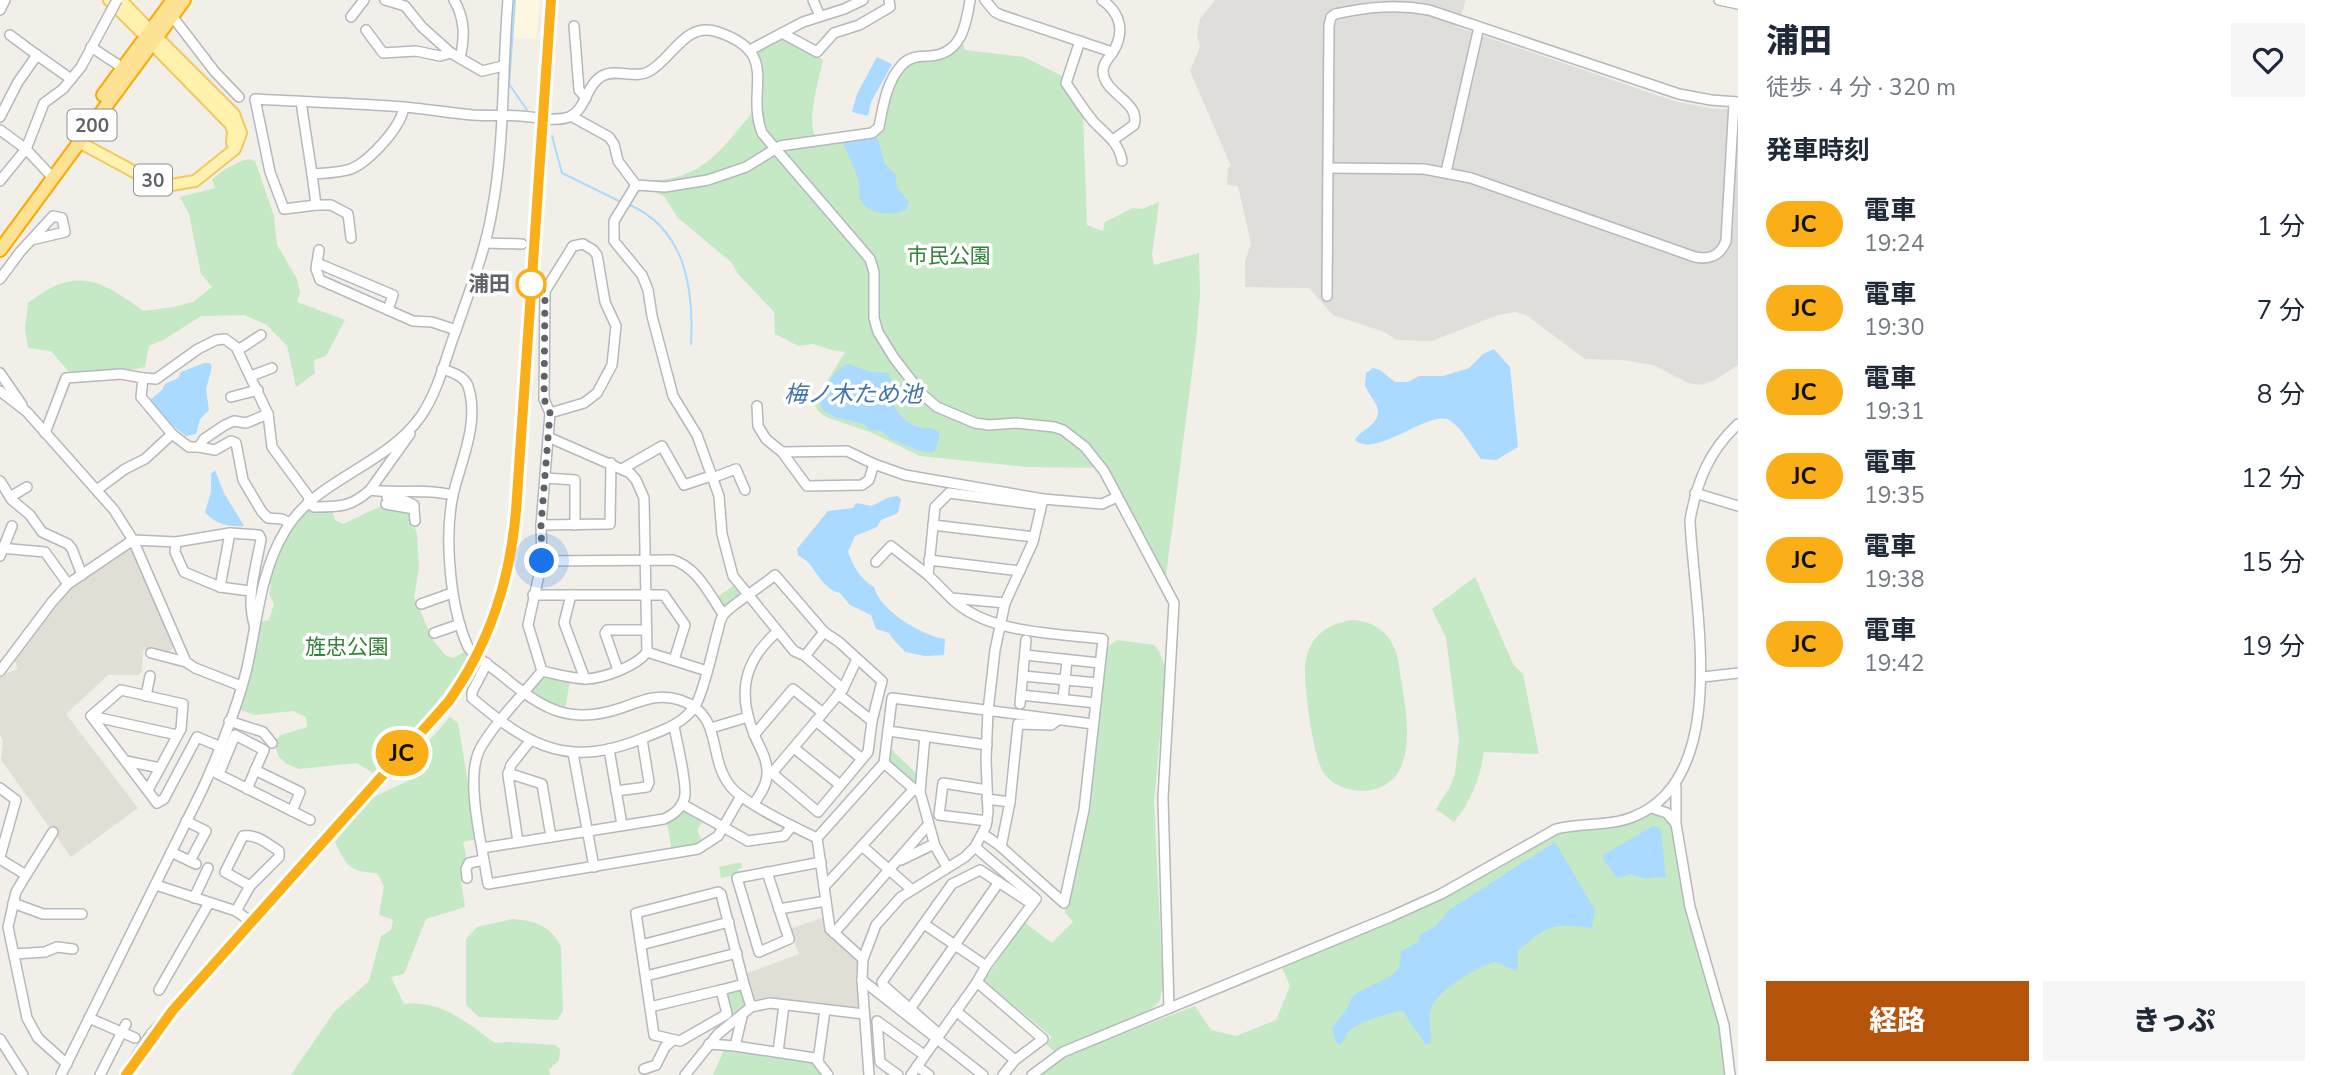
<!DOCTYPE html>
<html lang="ja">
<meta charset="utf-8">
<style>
body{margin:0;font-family:"Nunito Sans","Noto Sans JP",sans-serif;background:#f6f6f7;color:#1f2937;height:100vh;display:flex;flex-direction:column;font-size:26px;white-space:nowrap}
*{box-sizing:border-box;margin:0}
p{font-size:23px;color:#747a83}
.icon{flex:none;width:38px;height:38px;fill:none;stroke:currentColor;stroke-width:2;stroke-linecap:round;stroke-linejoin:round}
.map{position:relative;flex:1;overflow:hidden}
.details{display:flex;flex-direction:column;background:#fff;width:595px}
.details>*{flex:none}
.badge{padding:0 14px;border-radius:23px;font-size:24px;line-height:46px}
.you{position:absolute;width:35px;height:35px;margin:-18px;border:5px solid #fff;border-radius:50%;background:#1a73e8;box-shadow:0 0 0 10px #1a73e833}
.map>.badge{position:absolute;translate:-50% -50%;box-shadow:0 0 0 4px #fff}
h2{padding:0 28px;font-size:26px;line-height:63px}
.round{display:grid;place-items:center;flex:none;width:74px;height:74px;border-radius:0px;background:#f6f6f7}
.summary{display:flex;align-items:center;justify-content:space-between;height:119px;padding:0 28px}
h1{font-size:33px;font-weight:800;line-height:52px}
.cta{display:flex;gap:14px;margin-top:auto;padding:14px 28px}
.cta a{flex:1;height:80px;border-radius:0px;background:#b45309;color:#fff;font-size:28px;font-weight:800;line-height:80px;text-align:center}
.cta a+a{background:#f6f6f7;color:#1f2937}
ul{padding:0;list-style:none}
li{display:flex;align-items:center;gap:21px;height:84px;padding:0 28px}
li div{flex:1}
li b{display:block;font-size:26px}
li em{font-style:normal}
li .badge{min-width:77px;font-weight:700;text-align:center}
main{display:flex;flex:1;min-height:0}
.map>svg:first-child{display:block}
.commercial{fill:#fef7e0}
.industrial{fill:#e0deda}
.education{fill:#e1ded6}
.green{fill:#c5e8c5}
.water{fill:#aadaff}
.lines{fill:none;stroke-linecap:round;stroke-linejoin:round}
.stream{stroke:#aadaff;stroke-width:2}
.minor-casing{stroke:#b5b8bc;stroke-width:12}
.major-casing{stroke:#f2c960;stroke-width:14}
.highway-casing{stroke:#f9ab00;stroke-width:16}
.minor{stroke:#fff;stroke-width:9}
.major{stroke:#fff2af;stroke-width:10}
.highway{stroke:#fde293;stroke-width:12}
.rail-casing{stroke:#b6b7b8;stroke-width:4.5}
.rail{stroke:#fff;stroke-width:2;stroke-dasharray:5;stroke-linecap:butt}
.minor-bridge-casing{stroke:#b5b8bc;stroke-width:12;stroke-linecap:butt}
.minor-bridge{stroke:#fff;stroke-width:9}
.line-casing{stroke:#fff;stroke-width:16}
.line{stroke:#faaf18;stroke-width:10}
.walk{stroke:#5f6368;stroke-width:7;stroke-dasharray:0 12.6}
.stop-dot{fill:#fff;stroke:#faaf18;stroke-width:3.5}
.labels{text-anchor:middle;stroke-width:7;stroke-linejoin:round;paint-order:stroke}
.shield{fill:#fff;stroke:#8f9295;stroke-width:2}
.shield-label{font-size:19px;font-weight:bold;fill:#5f6368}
.park-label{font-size:21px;fill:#348238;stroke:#fff}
.stop-label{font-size:21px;font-weight:bold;fill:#5f6368;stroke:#fff;text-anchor:end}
.water-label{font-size:23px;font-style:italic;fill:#4174aa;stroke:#fff}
</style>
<main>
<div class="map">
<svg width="1738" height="1075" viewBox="0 0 1738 1075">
<rect width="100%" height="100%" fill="#f1efe8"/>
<path class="commercial" d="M516,0H540L536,39L513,37Z"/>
<path class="industrial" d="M1215,0H1466L1457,27L1677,102L1716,109H1738V365L1715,380L1702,385L1688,383L1653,365L1623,360L1585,359L1526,315L1515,312L1498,315L1432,341L1397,340L1382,331L1333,315L1309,288L1245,287V261L1251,244L1238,186L1227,185L1228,168L1231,166L1190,71L1200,47L1197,35L1200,19Z"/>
<g class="education">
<path d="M127,547L134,549L173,648L167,654L143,650L142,672L138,675H108L66,714L138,808L71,857L1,760L3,741L0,734V676L18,669L14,658L45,614L68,589Z"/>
<path d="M825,917L858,960L856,975L858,1010L755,1002L745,974L799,954L789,929Z"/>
</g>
<g class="green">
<path d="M781,37L823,60C819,79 806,122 816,138L874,134C881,113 893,65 917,60C938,55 946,59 963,44L965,50L1024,57L1066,78L1083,114L1087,225L1103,231L1105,222L1133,208L1142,209L1159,202L1152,255L1154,265L1199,253L1200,293L1196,341L1166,576H1162L1107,468L1027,467L920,456L870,432L826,417L818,411L814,403L845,352L831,350L813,344L798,346L775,334L774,312L739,275L731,262L678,218L664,196L654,192L641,190L642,180C700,183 718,153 753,112L754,71L747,55Z"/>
<path d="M249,159L255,161L274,216L277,245L297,279L300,292L297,302L345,320L326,356L314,360L315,373L296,387L287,346L267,325L244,315L201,316L165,339L149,346L145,367L136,369L69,372L51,351L28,348L25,329L28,303C75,266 100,279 143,311L174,307L193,302L212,287L201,274L189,214L180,197L215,188L212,180C222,170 236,162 249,159Z"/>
<path d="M307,506L332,511L335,520L343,524L381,506L406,511L411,517L417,534L419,567L414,597L433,640L445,655L453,658L466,651L471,656L432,709L373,773L357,763L299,769L287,764L279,757L274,742L281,735L307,727L306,717L293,711L255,715L238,709L259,622L269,620L274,604L269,594L271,585L269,583C280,549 287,534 307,506Z"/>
<path d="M1475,577L1513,664L1523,674L1539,754L1484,752C1480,778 1471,802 1454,822L1436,809L1450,787L1455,774L1459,739L1446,638L1432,609Z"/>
<path d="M736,584L744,595L725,608L717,597Z"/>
<path d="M1351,620C1376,621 1392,634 1398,659C1403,699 1428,786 1364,791C1350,791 1334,786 1325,775C1313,761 1304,685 1305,665C1306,657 1309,647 1314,640C1323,628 1337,623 1351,620Z"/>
<path d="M1117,640L1154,645L1159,651L1166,669L1154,801L1163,987L1159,1002L1148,1012L1054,1051L1046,1044L1052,1037L984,981L1024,922L1052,943L1073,922L1065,912L1087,811L1106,648Z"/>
<path d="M545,675L570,680L565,710L531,694L532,691Z"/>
<path d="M450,717L458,723L477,839L463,842L466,856L461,881L465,907L426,919L404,974L391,977L404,1004C442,1000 466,1022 495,1043L511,1042L555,1045L560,1049L559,1060L549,1070L550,1075H291L334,1012L369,981L381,936L391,930L393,920L379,915L384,886L377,873C350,872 346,866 335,842L367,800L425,773L414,758Z"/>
<path d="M890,748L919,776V786L915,787L888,762Z"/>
<path d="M684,808L701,817L700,821L702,823L697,830L704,844L672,852L667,822L676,818Z"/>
<path d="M1651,811L1666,816L1673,825L1687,906L1720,1025L1726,1075H1036L1056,1060L1069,1054L1195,1006L1211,1030L1236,1036L1276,1020L1290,986L1281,965L1394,919L1554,834C1586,823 1622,827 1651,811Z"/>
<path d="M741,862L742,868L738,869L739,874L721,878L719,867Z"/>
<path d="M512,919C533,920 552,926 561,947L563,1011L557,1020L479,1017L466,1005V939L477,927Z"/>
<path d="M739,988L743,989L746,1007L730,1015L726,992Z"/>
<path d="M724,1050L813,1061L823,1075H713Z"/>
</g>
<g class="water">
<path d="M877,57L892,64L871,102L868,116L852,112L857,94Z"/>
<path d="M874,137L878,140L885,164L895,174L897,188L909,202L906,210C893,217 869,214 861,201C858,196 860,190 859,184C857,171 848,156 843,143Z"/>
<path d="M1494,349L1510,367L1518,447L1496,460L1481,459C1471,446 1464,431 1451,421C1431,407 1376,460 1355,440C1360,431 1369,429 1375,421C1385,408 1368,396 1365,385C1365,381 1366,377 1366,373L1373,368L1380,370L1395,382H1408L1419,376H1443L1469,368L1483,354Z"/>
<path d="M204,363H210L212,367L206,389L209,410L200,419L196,434L186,436L172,425L150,400L162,390L165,384L178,378L181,372Z"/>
<path d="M848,364L871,372L887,373C899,386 888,403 899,414C903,418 912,426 918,427C926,429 931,426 939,432V438L935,451L931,453L917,450L891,439L882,431L870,430L864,424L835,417L822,410L820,402C826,388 832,370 848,364Z"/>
<path d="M215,470L224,493L244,526C228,527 215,524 205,512L211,492V474Z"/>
<path d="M897,496L901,499L898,513L881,520L877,527L855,536L848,552C853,566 861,580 874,587C879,610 922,636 945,639L944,655L925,656L905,652C900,645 893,641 889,633L876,629L871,615L850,605L840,593C826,590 819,576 811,566C808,561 802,558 798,555L797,549L828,511L853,508L856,503L872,506L887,498Z"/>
<path d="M1653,826L1660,828L1661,832L1666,878L1656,877L1645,879L1632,874L1617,878L1603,859V855Z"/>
<path d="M1555,842L1595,910L1592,928C1554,923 1547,925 1518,951V968L1516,971L1496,962C1479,965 1435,992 1431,1009C1428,1019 1431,1031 1431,1042L1426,1045L1403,1011C1392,1011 1356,1023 1349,1031C1345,1035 1345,1040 1340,1045L1336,1042L1332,1028L1346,1010L1353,995L1391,976L1399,968L1401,951L1418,942L1421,934L1436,926L1449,910Z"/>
</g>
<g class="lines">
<g class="stream">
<path d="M515,0L509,84L527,110"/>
<path d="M552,136L562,173L621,202"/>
<path d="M630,205C686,230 694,290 691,344"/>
</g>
<g class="minor-casing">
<g id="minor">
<path d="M385,0L405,6L422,27L451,53"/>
<path d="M454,0C465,19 465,37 460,58"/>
<path d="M813,0L820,16"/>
<path d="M985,0L995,12L1001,15L1112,52"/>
<path d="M1102,0C1121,13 1125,32 1113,52C1109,58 1103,63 1103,71C1104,95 1141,101 1134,125L1113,140"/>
<path d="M1719,0L1738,4"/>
<path d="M0,10L5,0"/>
<path d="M172,16L215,72L239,97"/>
<path d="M351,17L364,0"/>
<path d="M574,26L579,90L586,98"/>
<path d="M366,30L383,53L416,51L440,56L451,53L482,71L503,66"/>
<path d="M782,33L817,52L834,33L859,25L890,7L889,0"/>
<path d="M10,35L37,55"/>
<path d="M1080,41L1066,83C1075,96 1083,109 1093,121C1105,134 1119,142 1122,161"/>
<path d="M91,47L123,68"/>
<path d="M750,50L803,22L844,9L863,0"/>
<path d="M301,102L312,174"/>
<path d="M404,107C401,127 370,161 351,169C339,173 324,173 312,174L316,205L284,209L270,172L255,99C305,102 354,103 404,107C427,109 450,113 473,115C489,116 505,115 521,116C535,117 555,122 569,117C586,110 586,85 602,76C616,68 634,79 648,72C673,59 684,21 718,32C782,54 745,88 762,133L870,259L874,272V318L878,332L894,358L922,394L937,407L975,423L989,425L1016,423L1054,427L1063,430L1085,447L1104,471L1174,603L1163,798L1169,1008"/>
<path d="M571,116L609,137L614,144L618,161L636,185L665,187L708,180L746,167L780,146L872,133L879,127C883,107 886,83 901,66C908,57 919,56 930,56C961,54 966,26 970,0"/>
<path d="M0,117L18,82L37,55L71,79"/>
<path d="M0,130L26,149L53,178"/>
<path d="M1329,168L1424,169L1471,178L1695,257C1710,260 1720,256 1726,241L1734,103"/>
<path d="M1446,172L1479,27"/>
<path d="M0,181L26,149L44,103L63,89L81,67L110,13"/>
<path d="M636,185L614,221V241L642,275L648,290L652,316L673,396L697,435L719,496L722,534L733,576L794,651L805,656L843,689L778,766L772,773H768"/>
<path d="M316,205H331L348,214L351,238"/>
<path d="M485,243L522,244"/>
<path d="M583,244L593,250L597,255L605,302L616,326L612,365L597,393L584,403L550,413L544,399L545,291L573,246Z"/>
<path d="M319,250L316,269L320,280L413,321L432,322L456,330"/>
<path d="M317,263L393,295L388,310"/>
<path d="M0,279L20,252L53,216L62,218L65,232L31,240"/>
<path d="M1327,296L1329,26L1331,17L1335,14C1368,7 1396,4 1429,10L1679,94L1711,100L1738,102"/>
<path d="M238,350L261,335"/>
<path d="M442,369C452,372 464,376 468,386C480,422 461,461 453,495C444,538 450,607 468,647C471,654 496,670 504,677C543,710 572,726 624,707C643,700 660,693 680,700C725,715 706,757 731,787C745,804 796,828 817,838"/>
<path d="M0,373L22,405"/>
<path d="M251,376L272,368"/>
<path d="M143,378L156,379L198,349L216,340L225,339L236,347L268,414"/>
<path d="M0,391L27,412L114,510L133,540L186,662L195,668L241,686"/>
<path d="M231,397L258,390"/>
<path d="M757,406L758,426L766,439L782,452L847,451L874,464L905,475L1043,499L1102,504L1117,497"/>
<path d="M45,433L66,378L121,374L143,378L141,397L172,434"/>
<path d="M199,447L215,450L231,441L236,443L243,480L262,512L268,518L282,519L290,523"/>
<path d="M782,452L807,486L862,485L869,480L874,464"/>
<path d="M622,469L662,446L684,485L711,476"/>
<path d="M545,478L575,480V525"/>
<path d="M712,478L736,469L745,490"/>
<path d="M0,481L12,500L30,515L42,532L68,544L72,549L82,575"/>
<path d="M98,489L125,469L145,459L172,434L189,447H199L204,439L225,425L234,421L246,423L268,414L272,447L311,500"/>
<path d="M370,490L410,434"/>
<path d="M1695,493L1738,506"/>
<path d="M10,497L27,487"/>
<path d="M308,502L314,507C340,507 351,507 370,490C399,494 425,488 453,495"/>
<path d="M386,504L414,509V505L406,501L387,497"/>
<path d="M414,509L415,521"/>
<path d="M541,525L610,524L611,463"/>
<path d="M933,525L1034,537"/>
<path d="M176,542L175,552L184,572L220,587L250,591"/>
<path d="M0,548L45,552L68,584"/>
<path d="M0,556L12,526"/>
<path d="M929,560L1020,571"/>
<path d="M542,561L673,560C697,567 710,595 723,614"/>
<path d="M876,562L891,546L928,575"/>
<path d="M220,587L230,533"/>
<path d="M533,595H664L685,625L674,660"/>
<path d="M571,595L564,623L585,679"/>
<path d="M951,598C987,634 1054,633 1103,639L1084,810L1064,903L999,845L983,834"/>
<path d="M1005,603L951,598L928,575L935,507L949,493L1041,505"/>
<path d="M421,604L452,593"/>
<path d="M434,633L460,624"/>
<path d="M647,652L707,671"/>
<path d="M151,653L186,662"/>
<path d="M1025,655L1100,663"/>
<path d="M805,656L824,632"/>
<path d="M487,663L472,692V698C531,748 570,769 646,737C664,730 684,723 695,706C704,692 712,652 717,634C719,628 720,618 724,614C730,606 765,584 775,575L824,632L839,642L882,681L872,721"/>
<path d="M618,670L605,633L607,630H646"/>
<path d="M0,671L52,602L68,584L133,540L176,542L230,533L259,535L261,539C256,568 246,596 254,624"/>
<path d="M542,671C525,692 490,728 479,751C465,782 483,849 488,884L698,849L718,836L741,796"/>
<path d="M542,671C556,674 572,679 587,679C604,678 637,666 647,652L644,498L636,480L630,473L548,437"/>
<path d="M542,671L528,625L542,561L541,525L550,413"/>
<path d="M1023,676L1098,683"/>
<path d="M1703,677L1738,673"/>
<path d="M843,689L857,659"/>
<path d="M1021,695L1096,703"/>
<path d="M146,696L150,676"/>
<path d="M1063,699L1067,660"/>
<path d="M1020,704L1026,640"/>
<path d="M91,716L177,735"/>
<path d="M229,721L263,732L272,743"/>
<path d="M816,721L862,759"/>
<path d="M711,728L748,717"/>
<path d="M888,731L987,745"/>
<path d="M754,735L793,689L823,713"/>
<path d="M794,748L840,785"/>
<path d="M609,749L622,825"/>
<path d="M573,753L594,867"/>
<path d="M126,761L160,768"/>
<path d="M884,763L914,789L920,792L935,846L947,867"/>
<path d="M255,770L300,792L292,811"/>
<path d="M216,773L310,820"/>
<path d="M508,773L542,784L551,837"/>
<path d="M772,773L818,812L868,752L872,721L838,694"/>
<path d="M219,774L235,735L264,750L247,789"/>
<path d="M1676,787V822"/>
<path d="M0,788L16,800L0,857"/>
<path d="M148,790L181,729L183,704L121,690L91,716C113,745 135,774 157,803L164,799L197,737L221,747"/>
<path d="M616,791L647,787L649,782L642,739"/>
<path d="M920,792L925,736"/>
<path d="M987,799L1010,802"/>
<path d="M754,803C760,795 767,785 767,774C768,759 759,747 754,734C737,692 744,661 777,632"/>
<path d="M682,804L748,841L784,836L792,826"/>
<path d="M1652,808L1667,813L1676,824L1690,907L1724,1025L1730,1075"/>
<path d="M186,821L206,831L190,861"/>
<path d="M987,821L939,815L943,783L987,790"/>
<path d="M518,842L508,775L511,765L530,741"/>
<path d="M862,846L911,889"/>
<path d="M1001,847L1010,802L1018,724L1051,725L1058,720"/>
<path d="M482,848L664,819C675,814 684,806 685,794C686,777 677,744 674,726"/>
<path d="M171,852L196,864"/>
<path d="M0,859L26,875L16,892L8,927L27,1018L38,1038L67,1064"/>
<path d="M901,860L934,844"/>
<path d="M821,862L737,878L759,952L789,939L779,909L826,901"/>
<path d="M767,872L779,909"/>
<path d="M26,875L53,832"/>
<path d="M467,878L466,869L469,863L484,860"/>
<path d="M156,885L236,911L253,923"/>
<path d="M824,887L914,789"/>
<path d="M194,898L208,868"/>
<path d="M13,903L43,914H82"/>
<path d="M236,911L250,886L279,857V851C268,844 257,834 243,836L225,872L250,886"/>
<path d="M924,924L986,966"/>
<path d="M834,933L928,825"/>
<path d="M641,945L729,922"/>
<path d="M15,954L45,952L57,947L73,949"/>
<path d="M863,959L830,929L817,838L884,763L892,698L1093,724"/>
<path d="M646,976L737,953"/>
<path d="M862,980L983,1075"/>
<path d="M977,982L1043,1039L1015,1060L1003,1075"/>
<path d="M744,984L721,894L718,892L636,913L654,1035L680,1041L727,1014L721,990L744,984L751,1007"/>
<path d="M159,990L209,903"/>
<path d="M650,1007L721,990"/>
<path d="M910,1009L999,882"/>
<path d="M956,1011L1015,1060"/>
<path d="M742,1017L735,1046L815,1058L828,1075"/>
<path d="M89,1018L135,1038"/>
<path d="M939,1034L883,985L882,982L952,884L980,870L1032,904"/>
<path d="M0,1039L23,1075"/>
<path d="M709,1044L735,1046"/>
<path d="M778,1052L784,1005"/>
<path d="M818,1061L825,1010"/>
<path d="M917,1066L929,1075"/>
<path d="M644,1069L656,1065L665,1047L673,1040"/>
<path d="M61,1075L203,788C220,750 237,709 247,668C257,623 260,572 285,531C315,479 385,467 421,416C438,391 445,360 455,333C469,292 485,253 492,211C505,142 502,70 508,0"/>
<path d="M100,1075L126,1024"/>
<path d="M685,1075L718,1034L751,1007L770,1003L864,1014"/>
<path d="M869,1075L862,980L863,959L876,925L901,897L965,857L975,847L986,826L988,812L986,759L988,711L995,650L1005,603L1033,542L1043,499"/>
<path d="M898,1075L880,1062L877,1021L924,1055"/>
<path d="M911,1075L977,982L986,966L1036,899L975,847"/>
<path d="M1032,1075L1063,1052L1390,917L1441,894L1556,829C1582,822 1611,827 1635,816C1733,775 1693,602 1690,520C1697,481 1709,451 1738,424"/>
</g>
</g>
<g class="major-casing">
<g id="major">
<path d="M109,0L141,32"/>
<path d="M121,0L146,26"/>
<path d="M157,49L231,125L233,132L232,143"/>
<path d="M79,142L142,176L171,185L195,181L235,149L241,133L234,114L161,41"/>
</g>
</g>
<g class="highway-casing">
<g id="highway">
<path d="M103,95L173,0"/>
<path d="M0,250L184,0"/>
</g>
</g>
<use href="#minor" class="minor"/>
<use href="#major" class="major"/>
<use href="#highway" class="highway"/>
<g class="rail-casing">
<path id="rail" d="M120,1075L148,1032L338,823L446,698L466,669L485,630L500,585L508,549L514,502L548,0"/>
</g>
<use href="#rail" class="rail"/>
<g class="minor-bridge-casing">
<path id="minor-bridge" d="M110,13L117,0"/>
</g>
<use href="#minor-bridge" class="minor-bridge"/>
</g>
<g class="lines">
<g class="line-casing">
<path id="line" d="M126,1075L173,1010L449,701C490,643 510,581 516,511L551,0"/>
</g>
<use href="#line" class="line"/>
<path class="walk" d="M531,284L545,291L544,399L550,413L541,525L542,561"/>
</g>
<circle class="stop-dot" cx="531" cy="284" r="14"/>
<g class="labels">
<g class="shield">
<rect x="67.5" y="109.5" width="49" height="31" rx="5"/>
<rect x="134" y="164.5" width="38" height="31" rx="5"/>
</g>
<g class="shield-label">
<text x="92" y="132">200</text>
<text x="153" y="187">30</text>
</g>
<g class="park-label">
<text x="949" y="263">市民公園</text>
<text x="347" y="654">旌忠公園</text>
</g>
<g class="stop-label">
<text x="510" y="291">浦田</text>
</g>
<g class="water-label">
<text x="853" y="402">梅ノ木ため池</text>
</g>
</g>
</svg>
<div class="you" style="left:542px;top:561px"></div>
<b class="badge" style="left:402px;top:753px;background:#faaf18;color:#111">JC</b>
</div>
<section class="details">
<div class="summary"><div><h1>浦田</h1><p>徒歩 · 4 分 · 320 m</p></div><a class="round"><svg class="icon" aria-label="heart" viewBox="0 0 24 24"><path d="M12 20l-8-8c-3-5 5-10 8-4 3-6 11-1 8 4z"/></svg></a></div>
<h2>発車時刻</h2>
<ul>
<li><span class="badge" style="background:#faaf18;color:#111">JC</span><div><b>電車</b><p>19:24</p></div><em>1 分</em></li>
<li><span class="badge" style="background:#faaf18;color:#111">JC</span><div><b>電車</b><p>19:30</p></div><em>7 分</em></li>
<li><span class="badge" style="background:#faaf18;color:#111">JC</span><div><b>電車</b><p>19:31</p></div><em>8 分</em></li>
<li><span class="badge" style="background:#faaf18;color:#111">JC</span><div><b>電車</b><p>19:35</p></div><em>12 分</em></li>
<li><span class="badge" style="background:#faaf18;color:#111">JC</span><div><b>電車</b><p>19:38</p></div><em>15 分</em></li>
<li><span class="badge" style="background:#faaf18;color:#111">JC</span><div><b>電車</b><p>19:42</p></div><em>19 分</em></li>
</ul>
<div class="cta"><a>経路</a><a>きっぷ</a></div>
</section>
</main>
